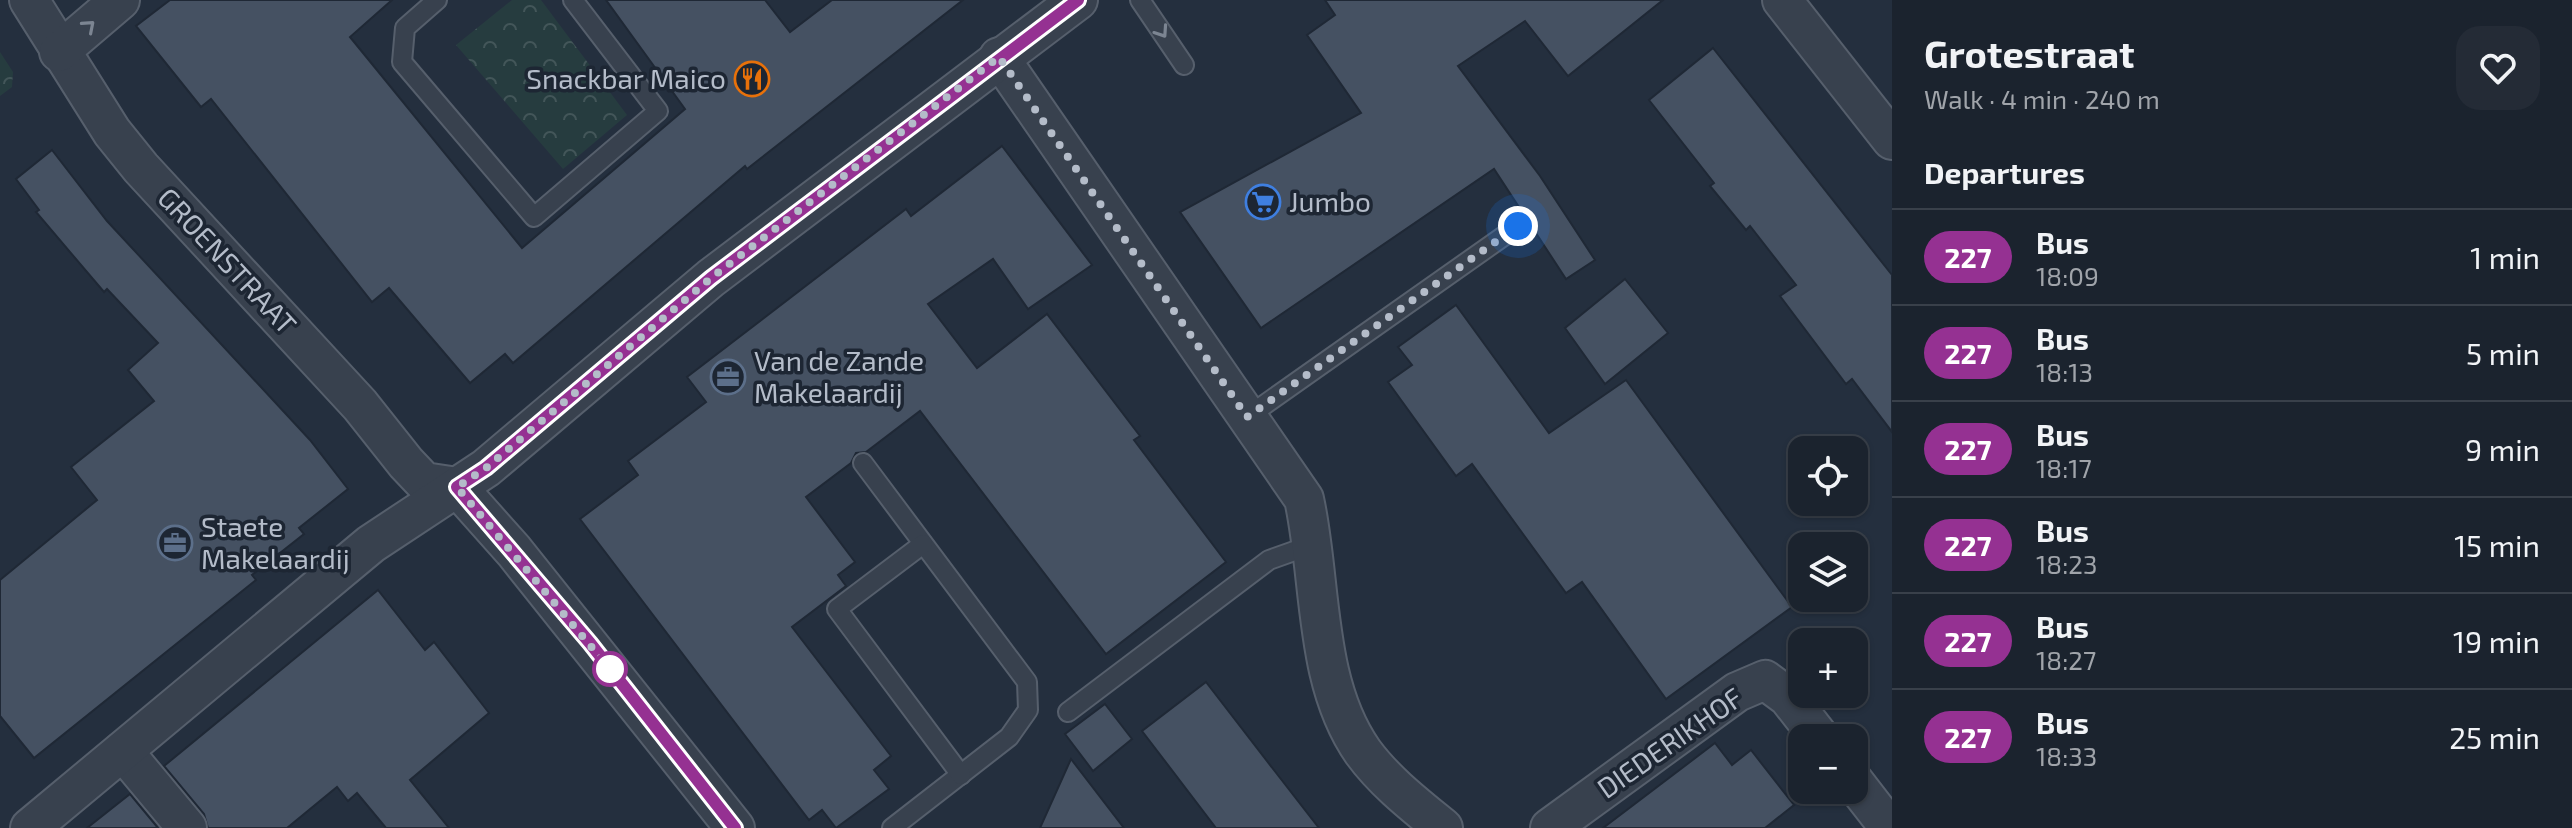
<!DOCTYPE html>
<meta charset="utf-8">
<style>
body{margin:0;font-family:"Exo 2",sans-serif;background:#242b36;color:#f1f3f6;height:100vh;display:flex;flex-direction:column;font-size:30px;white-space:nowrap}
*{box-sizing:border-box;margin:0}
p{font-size:26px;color:#a0a4aa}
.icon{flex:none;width:44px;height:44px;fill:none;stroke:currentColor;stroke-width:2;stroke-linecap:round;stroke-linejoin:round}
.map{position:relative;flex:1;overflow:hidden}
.drawer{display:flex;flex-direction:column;background:#1b232e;width:680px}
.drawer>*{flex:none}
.badge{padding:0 16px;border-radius:26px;font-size:28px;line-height:52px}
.tools{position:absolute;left:1788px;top:436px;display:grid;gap:16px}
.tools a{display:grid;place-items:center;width:80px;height:80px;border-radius:16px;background:#1b232e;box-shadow:0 2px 6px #0004,0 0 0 2px #39404a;font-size:40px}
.you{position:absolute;width:40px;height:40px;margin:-20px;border:6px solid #fff;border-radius:50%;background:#1a73e8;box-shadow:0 0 0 12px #1a73e833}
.map>.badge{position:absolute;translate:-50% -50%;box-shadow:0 0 0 4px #fff}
h2{padding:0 32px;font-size:30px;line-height:72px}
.round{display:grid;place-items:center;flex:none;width:84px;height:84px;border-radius:24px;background:#242b36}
.summary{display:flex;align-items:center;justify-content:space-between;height:136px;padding:0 32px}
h1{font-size:38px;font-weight:700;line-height:60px}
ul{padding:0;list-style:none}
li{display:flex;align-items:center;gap:24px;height:96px;padding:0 32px;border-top:2px solid #39404a}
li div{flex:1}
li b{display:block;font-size:30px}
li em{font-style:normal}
li .badge{min-width:88px;font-weight:700;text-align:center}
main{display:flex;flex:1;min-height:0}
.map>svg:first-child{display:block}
.park{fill:url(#park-crowns)}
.building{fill:#455162;stroke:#1f2835;stroke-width:2}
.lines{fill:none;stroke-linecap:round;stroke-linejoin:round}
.lane-casing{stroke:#565f6c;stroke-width:22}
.street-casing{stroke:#565f6c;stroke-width:42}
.lane{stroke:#38414e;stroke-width:18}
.street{stroke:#38414e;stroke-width:38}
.oneway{stroke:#7c8592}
.line-casing{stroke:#fff;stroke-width:18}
.line{stroke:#953192;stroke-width:12}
.walk{stroke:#b4bcc9;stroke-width:8;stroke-dasharray:0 14.4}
.stop-dot{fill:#fff;stroke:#953192;stroke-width:4}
.labels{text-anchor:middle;stroke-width:7;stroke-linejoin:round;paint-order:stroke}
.poi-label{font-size:28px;fill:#b4bcc9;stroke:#1d2633;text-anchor:start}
.street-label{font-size:28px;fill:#b4bcc9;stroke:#1d2633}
</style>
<main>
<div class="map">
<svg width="1892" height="828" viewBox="0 0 1892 828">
<defs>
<pattern id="park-crowns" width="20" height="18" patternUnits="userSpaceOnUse" patternTransform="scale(2)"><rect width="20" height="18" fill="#263c3f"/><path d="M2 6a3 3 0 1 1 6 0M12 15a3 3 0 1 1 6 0" fill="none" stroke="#435659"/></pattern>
</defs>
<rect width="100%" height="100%" fill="#242f3e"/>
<g class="park">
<path d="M512,0H541L627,115L563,169L456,45Z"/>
<path d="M0,52L13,72L12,87L0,96Z"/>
</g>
<g class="building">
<path d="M170,0H392L350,37L522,248L685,109L606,0H765L790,32L832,0H963L747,169L745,166L513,363L505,354L470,383L389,288L372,302L211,99L201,107L136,26Z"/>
<path d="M1325,0H1663L1568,76L1525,21L1458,66L1540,176L1595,260L1566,279L1494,169L1261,328L1180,212L1361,113L1307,35L1335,15Z"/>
<path d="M1713,48L1892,275V432L1852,379L1846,384L1780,296L1796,285L1750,226L1746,230L1710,186L1714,183L1649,100Z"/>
<path d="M1002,146L1092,265L1028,309L993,259L928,304L977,368L1047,314L1140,436L1134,440L1226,562L1106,654L920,411L866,452L856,453L851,463L806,497L855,562L838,575L846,586L792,627L891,756L874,770L889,789L836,828L822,810L809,820L580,519L638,475L628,461L706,402L687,377L906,209L911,216Z"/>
<path d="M52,150L107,221L310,440L348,489L299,528L304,534L252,575L256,580L34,758L0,716V580L97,500L71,467L154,401L128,370L158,343L107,289L104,292L36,212L39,210L16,179Z"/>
<path d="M1625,279L1668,333L1605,384L1565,328Z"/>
<path d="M1456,305L1549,433L1626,380L1792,607L1666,699L1582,582L1566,593L1472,464L1456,476L1388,382L1412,365L1398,347Z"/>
<path d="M378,590L425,650L434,642L489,713L410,780L449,828H386L357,793L348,801L337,787L287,828H208L204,814L164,766Z"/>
<path d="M1206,682L1277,774L1319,828H1216L1142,731Z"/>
<path d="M1105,704L1132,739L1093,771L1065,734Z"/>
<path d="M1715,743L1732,765L1751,750L1794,805L1765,828H1603Z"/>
<path d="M1071,759L1124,828H1040Z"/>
<path d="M130,794L158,828H87Z"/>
</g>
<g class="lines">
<g class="lane-casing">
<g id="lane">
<path d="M437,0L405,28L402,62L534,217L658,111L573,0"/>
<path d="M1140,0L1184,65"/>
<path d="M1247,417L1518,226"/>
<path d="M863,463L1027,682L1028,710L1009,737L892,828"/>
<path d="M923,544L837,609L961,775"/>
<path d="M1068,712L1269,560L1314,544"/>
</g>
</g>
<g class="street-casing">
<g id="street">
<path d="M29,0L112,132L141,168L360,405L406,463L424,482L457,487"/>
<path d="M1782,0L1892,140"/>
<path d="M59,52L120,0"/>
<path d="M999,57L1304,499C1322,580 1313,681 1363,752C1385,782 1415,805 1443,828"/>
<path d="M457,487L514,551L735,828"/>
<path d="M123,751L187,828"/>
<path d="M1854,782L1882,818"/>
<path d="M30,828L371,544L486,468L711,278L1078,0"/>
<path d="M1550,828L1737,692L1765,680L1788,697L1820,738"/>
</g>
</g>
<use href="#lane" class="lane"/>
<use href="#street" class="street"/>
</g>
<defs><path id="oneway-chevron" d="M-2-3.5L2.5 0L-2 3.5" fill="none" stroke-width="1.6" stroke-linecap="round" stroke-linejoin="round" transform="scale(2)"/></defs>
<g class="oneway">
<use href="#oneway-chevron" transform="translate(89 26) rotate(-41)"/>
<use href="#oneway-chevron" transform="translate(1162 32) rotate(56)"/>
</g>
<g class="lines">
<g class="line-casing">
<path id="line" d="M735,828L590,643L457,487L486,468L711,278L1078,0"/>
</g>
<use href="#line" class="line"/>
<path class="walk" d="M610,669L457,487L486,468L711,278L999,57L1247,417L1518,226"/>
</g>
<defs>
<g id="restaurant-ring" transform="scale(1.8)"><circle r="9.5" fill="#1d2633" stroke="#e8710a" stroke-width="1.5"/><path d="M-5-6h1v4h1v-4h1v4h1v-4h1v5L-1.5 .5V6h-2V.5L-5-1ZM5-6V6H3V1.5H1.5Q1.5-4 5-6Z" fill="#e8710a"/></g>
<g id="supermarket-ring" transform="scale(1.8)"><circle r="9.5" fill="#1d2633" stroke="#3f7fe0" stroke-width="1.5"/><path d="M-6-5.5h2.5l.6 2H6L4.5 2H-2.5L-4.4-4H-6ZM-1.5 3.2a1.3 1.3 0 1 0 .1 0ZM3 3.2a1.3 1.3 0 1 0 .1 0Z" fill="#3f7fe0"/></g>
<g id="office-ring" transform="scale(1.8)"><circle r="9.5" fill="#1d2633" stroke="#5c6f8a" stroke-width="1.5"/><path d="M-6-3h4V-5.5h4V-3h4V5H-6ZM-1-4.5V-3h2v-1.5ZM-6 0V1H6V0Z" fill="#5c6f8a"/></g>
</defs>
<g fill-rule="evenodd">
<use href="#restaurant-ring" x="752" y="79"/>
<use href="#supermarket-ring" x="1263" y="202"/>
<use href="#office-ring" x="728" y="377"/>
<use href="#office-ring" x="175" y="543"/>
</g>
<circle class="stop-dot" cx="610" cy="669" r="16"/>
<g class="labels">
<g class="poi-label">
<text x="726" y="89" text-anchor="end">Snackbar Maico</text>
<text x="1289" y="212">Jumbo</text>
<text x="754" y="371">Van de Zande<tspan x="754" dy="32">Makelaardij</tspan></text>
<text x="201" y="537">Staete<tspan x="201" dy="32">Makelaardij</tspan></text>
</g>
<g class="street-label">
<text transform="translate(227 261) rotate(47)" y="10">GROENSTRAAT</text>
<text transform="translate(1670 743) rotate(-35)" y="10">DIEDERIKHOF</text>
</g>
</g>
</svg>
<div class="tools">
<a><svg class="icon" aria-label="locate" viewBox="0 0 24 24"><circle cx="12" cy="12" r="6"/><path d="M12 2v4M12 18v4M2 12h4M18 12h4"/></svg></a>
<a><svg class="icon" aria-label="layers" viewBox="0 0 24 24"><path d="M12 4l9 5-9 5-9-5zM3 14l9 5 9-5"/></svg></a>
<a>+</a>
<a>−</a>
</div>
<div class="you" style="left:1518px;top:226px"></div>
</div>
<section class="drawer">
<div class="summary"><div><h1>Grotestraat</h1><p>Walk · 4 min · 240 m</p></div><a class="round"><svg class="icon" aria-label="heart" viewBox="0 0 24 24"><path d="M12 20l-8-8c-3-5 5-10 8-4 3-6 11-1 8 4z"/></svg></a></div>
<h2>Departures</h2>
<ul>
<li><span class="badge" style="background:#953192;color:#fff">227</span><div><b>Bus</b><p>18:09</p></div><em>1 min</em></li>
<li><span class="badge" style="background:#953192;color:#fff">227</span><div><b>Bus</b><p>18:13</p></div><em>5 min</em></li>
<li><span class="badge" style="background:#953192;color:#fff">227</span><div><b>Bus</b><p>18:17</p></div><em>9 min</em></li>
<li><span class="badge" style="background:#953192;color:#fff">227</span><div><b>Bus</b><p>18:23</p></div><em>15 min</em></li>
<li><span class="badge" style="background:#953192;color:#fff">227</span><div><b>Bus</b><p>18:27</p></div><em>19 min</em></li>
<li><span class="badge" style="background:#953192;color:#fff">227</span><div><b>Bus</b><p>18:33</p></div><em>25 min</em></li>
</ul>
</section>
</main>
